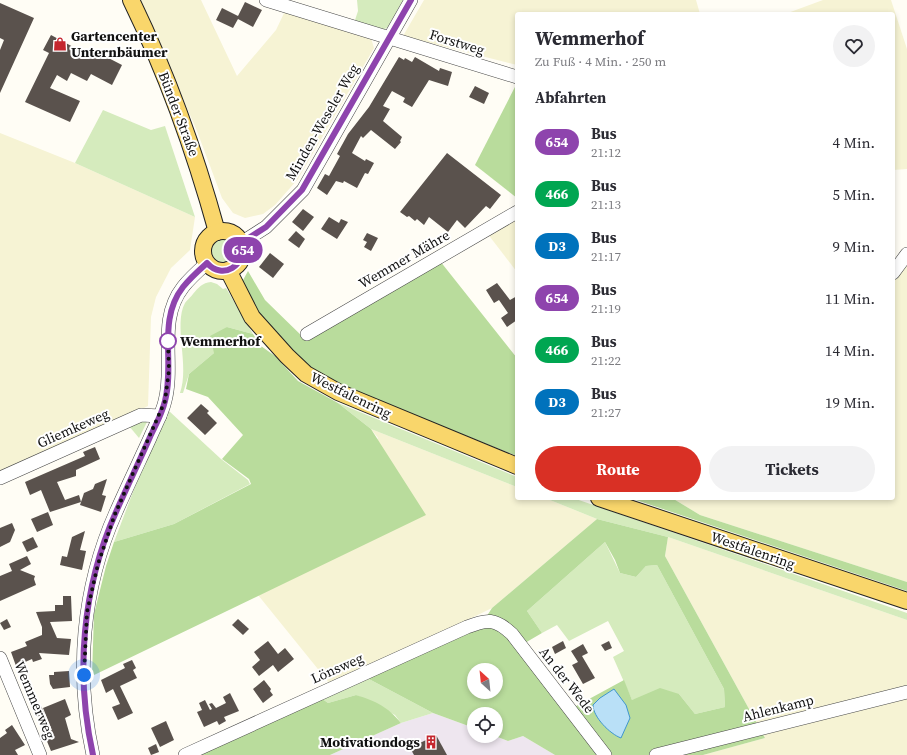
<!DOCTYPE html>
<html lang="de">
<meta charset="utf-8">
<style>
body{margin:0;font-family:"Source Serif 4",serif;background:#f2f2f3;color:#2b2b33;height:100vh;display:flex;flex-direction:column;font-size:15px;white-space:nowrap}
*{box-sizing:border-box;margin:0}
p{font-size:13px;color:#7c7c81}
.icon{flex:none;width:22px;height:22px;fill:none;stroke:currentColor;stroke-width:2;stroke-linecap:round;stroke-linejoin:round}
.map{position:relative;flex:1;overflow:hidden}
.panel{position:absolute;left:515px;top:12px;width:380px;height:488px;display:flex;flex-direction:column;background:#fff;border-radius:4px;box-shadow:0 2px 6px #0003}
.panel>*{flex:none}
.badge{padding:0 8px;border-radius:13px;font-size:14px;line-height:26px}
.needle{width:26px;rotate:333deg}
.buttons{position:absolute;left:467px;top:663px;display:grid;gap:8px}
.buttons a{display:grid;place-items:center;width:36px;height:36px;border-radius:50%;background:#fff;box-shadow:0 2px 6px #0003;font-size:20px}
.you{position:absolute;width:20px;height:20px;margin:-10px;border:3px solid #fff;border-radius:50%;background:#1a73e8;box-shadow:0 0 0 6px #1a73e833}
.map>.badge{position:absolute;translate:-50% -50%;box-shadow:0 0 0 2px #fff}
h2{padding:0 20px;font-size:15px;line-height:36px}
.round{display:grid;place-items:center;flex:none;width:42px;height:42px;border-radius:21px;background:#f2f2f3}
.overview{display:flex;align-items:center;justify-content:space-between;height:68px;padding:0 20px}
h1{font-size:19px;font-weight:700;line-height:30px}
.button{display:flex;gap:8px;margin-top:auto;padding:8px 20px}
.button a{flex:1;height:46px;border-radius:24px;background:#d93025;color:#fff;font-size:16px;font-weight:700;line-height:46px;text-align:center}
.button a+a{background:#f2f2f3;color:#2b2b33}
ul{padding:0;list-style:none}
li{display:flex;align-items:center;gap:12px;height:52px;padding:0 20px}
li div{flex:1}
li b{display:block;font-size:15px}
li em{font-style:normal}
li .badge{min-width:44px;font-weight:700;text-align:center}
.map>svg:first-child{display:block}
.industrial{fill:#eee6ef}
.farmland{fill:#f6f3d4}
.green{fill:#d5ebbd}
.forest{fill:#b9dc9c;fill-rule:evenodd}
.water{fill:#b9e0f7;stroke:#3f96cf}
.building{fill:#5a524d}
.lines{fill:none;stroke-linecap:round;stroke-linejoin:round}
.minor-casing{stroke:#444;stroke-width:14}
.major-casing{stroke:#222;stroke-width:18}
.minor{stroke:#fff;stroke-width:13}
.major{stroke:#f9d66b;stroke-width:16}
.line-casing{stroke:#fff;stroke-width:9}
.line{stroke:#8e44ad;stroke-width:6}
.walk{stroke:#111;stroke-width:4;stroke-dasharray:0 7.2}
.stop-dot{fill:#fff;stroke:#8e44ad;stroke-width:2}
.labels{text-anchor:middle;stroke-width:4;stroke-linejoin:round;paint-order:stroke}
.poi-label{font-size:14px;font-weight:bold;fill:#111;stroke:#fff;text-anchor:start}
.street-label{font-size:14px;fill:#111;stroke:#fff}
.stop-label{font-size:14px;font-weight:bold;fill:#111;stroke:#fff;text-anchor:start}
</style>
<div class="map">
<svg width="907" height="755" viewBox="0 0 907 755">
<rect width="100%" height="100%" fill="#fffdf5"/>
<path class="industrial" d="M433,713L474,728V736H495L508,741L523,736L555,755H330L401,723Z"/>
<g class="farmland">
<path d="M140,0H201L237,76L276,30L286,9L371,38L374,48L298,179L275,205L263,214L245,218L233,213L222,198L197,131Z"/>
<path d="M424,0H696L700,14H517V65L403,36Z"/>
<path d="M823,0H891L907,49V169L893,170V14H785Z"/>
<path d="M0,133L75,163L195,217L190,250L171,268L156,297L151,317L148,406L95,432L0,472Z"/>
<path d="M517,215V272L487,233Z"/>
<path d="M907,262V582L700,515L672,498H893V280Z"/>
<path d="M371,429L517,487V498H545L597,519L492,608L402,652L330,684L258,595L290,580L378,438Z"/>
<path d="M668,537L907,620V755H703L765,738L665,556Z"/>
</g>
<g class="green">
<path d="M357,0H403L388,27L383,30L354,23L358,11Z"/>
<path d="M103,110L151,130L165,126L195,217L75,163Z"/>
<circle cx="222" cy="251" r="13"/>
<path d="M211,282L217,284L223,289L226,288L253,334L227,327L214,353L189,374L183,393H180C190,366 173,325 185,303C187,300 191,297 193,294C199,287 202,283 211,282Z"/>
<path d="M338,403L517,477V487L371,429Z"/>
<path d="M169,411L221,459L248,480L250,484L174,524L114,542L136,484Z"/>
<path d="M146,420L147,422L139,438L129,426Z"/>
<path d="M545,498H573L907,613V620L668,537L597,519Z"/>
<path d="M605,542L620,573L636,577L646,566L657,565L724,689L725,707L695,714L679,694L632,700L613,657L624,651L608,621L569,641L557,625L542,633L527,611Z"/>
<path d="M367,678L433,713L401,723L395,715L356,695L328,703L321,698Z"/>
</g>
<g class="forest">
<path d="M517,83V198L475,165Z"/>
<path d="M440,261L517,358V456L349,389L308,366L262,321L242,282L248,271L265,300L306,340Z"/>
<path d="M227,327L253,334L261,346L275,356L298,381L338,403L371,429L426,515L92,676L94,614L106,566L114,542L174,524L251,484L249,479L222,459L243,435L208,397L186,389L189,374L214,353L210,336Z"/>
<path d="M630,498H672L700,515L907,582V591Z"/>
<path d="M597,519L668,537L665,556L765,738L703,755H555L523,736L508,741L495,736L496,714H474V728L433,713L367,678L481,625L492,608ZM605,542L615,560L620,573L636,577L646,566L657,565L724,689L725,707L695,714L679,694L660,688L632,700L624,680L567,711L518,647L542,633L527,611ZM474,670H496V692H474Z"/>
<path d="M356,695C376,701 388,707 401,723L330,755H197L321,698L328,703Z"/>
</g>
<path class="water" d="M614,689L626,705L630,718L621,738C610,734 593,717 593,705L600,698Z"/>
<g class="building">
<path d="M245,2L262,10L253,27L238,19L233,28L216,20L222,8L238,16Z"/>
<path d="M0,3L34,18L0,93V50L4,40L0,38Z"/>
<path d="M51,35L88,55L91,49L122,65L112,85L91,74L87,81L71,73L67,81L57,75L50,88L80,101L70,122L25,102L49,53L43,50Z"/>
<path d="M399,57L404,60L405,58L412,62L415,57L439,71L440,68L452,72L448,86L429,80L412,107L403,102L405,98L392,91L383,106L390,109L383,121L402,137L400,141L401,142L395,149L371,130L363,138L361,136L352,153L365,161L366,159L374,163L368,174L365,173L357,188L344,181L343,183L336,181L327,195L317,188L325,174L329,176L340,156L337,154L348,134L369,107Z"/>
<path d="M475,86L489,93L484,104L469,97Z"/>
<path d="M447,153L501,195L490,209L486,206L465,228L457,220L448,232L429,217L424,225L417,219L415,221L409,216L407,217L400,212Z"/>
<path d="M303,209L314,217L303,231L292,222Z"/>
<path d="M329,217L339,223L341,219L348,222L337,239L321,229Z"/>
<path d="M296,231L305,239L299,248L288,240Z"/>
<path d="M367,233L378,238L371,251L364,247L367,242L363,240Z"/>
<path d="M270,253L284,264L273,278L259,267Z"/>
<path d="M497,283L510,300L517,296V317L515,318L517,320L507,327L501,318L508,313L499,300L494,303L486,290Z"/>
<path d="M201,404L209,411L207,413L217,423L205,435L187,418Z"/>
<path d="M95,447L100,459L76,470V476L57,482L65,500L79,495L81,502L84,493L93,489L95,484L107,479L102,495L106,496L101,512L80,505L81,502L50,512L41,490L30,495L25,482L85,456L83,452Z"/>
<path d="M48,512L53,525L37,532L31,519Z"/>
<path d="M12,523L15,530L10,542L0,547V528Z"/>
<path d="M85,531L80,550L86,551L82,570L60,565L62,556L67,557L72,537Z"/>
<path d="M33,537L38,547L27,552L22,542Z"/>
<path d="M27,556L31,564L20,570L35,576L34,579L36,585L0,601V576L12,571L9,564Z"/>
<path d="M63,596H71L72,621L50,622L57,638L71,639L69,655L39,653L42,659L33,662L32,659L16,666L11,652L27,646L25,642L42,635V627L36,612L55,611V605H63Z"/>
<path d="M7,619L11,627L4,630L0,623Z"/>
<path d="M238,619L249,629L243,635L232,625Z"/>
<path d="M268,641L278,654L285,648L294,659L278,672L273,665L259,676L252,667L260,660L254,652Z"/>
<path d="M563,641L566,648L555,654L552,647Z"/>
<path d="M609,641L612,648L605,651L601,645Z"/>
<path d="M583,644L588,653L582,656L595,678L583,684L572,665L578,662L571,651Z"/>
<path d="M132,660L136,668L133,670L137,678L120,686L133,713L118,720L112,707L120,704L113,689L106,693L101,680L125,668L123,664Z"/>
<path d="M69,671L70,687L53,689L50,684L49,675H54V672Z"/>
<path d="M264,680L271,689L270,691L273,695L263,703L253,689Z"/>
<path d="M230,693L239,711L224,717L226,721L219,725L217,721L204,727L197,712L202,710L199,703L205,700L210,710L212,709L209,704L212,703L216,708L226,703L223,697Z"/>
<path d="M65,699L71,715L65,718L71,739L79,742L51,751L44,734L52,730L43,708Z"/>
<path d="M41,706L45,714L36,717L34,711Z"/>
<path d="M166,721L174,740L160,747L151,728Z"/>
<path d="M12,725L25,745L15,750L18,755H0V738L7,733L5,730Z"/>
<path d="M436,735L447,755H414L410,748Z"/>
<path d="M156,744L159,752L151,755L148,748Z"/>
</g>
<g class="lines">
<g class="minor-casing">
<g id="minor">
<path d="M266,0L517,77"/>
<path d="M241,243L266,227L303,190L411,0"/>
<path d="M893,273L907,254"/>
<path d="M307,334L517,212"/>
<path d="M0,478L141,415L160,416"/>
<path d="M0,658L40,755"/>
<path d="M93,755C75,674 82,588 116,512C127,487 139,462 150,438C155,426 162,414 165,401C175,363 157,320 183,287C190,278 198,271 207,263"/>
<path d="M185,755L467,627C487,619 495,618 512,634L605,755"/>
<path d="M656,755L907,692"/>
</g>
</g>
<g class="major-casing">
<g id="major">
<path d="M131,0C167,74 195,152 217,232"/>
<circle cx="223" cy="251" r="20"/>
<path d="M228,270L252,317L287,356L306,374L338,392L517,466"/>
<path d="M599,498L907,601"/>
</g>
</g>
<use href="#minor" class="minor"/>
<use href="#major" class="major"/>
</g>
<g class="lines">
<g class="line-casing">
<path id="line" d="M93,755C75,674 82,588 116,512C127,487 139,462 150,437C155,426 162,414 165,401C175,363 157,320 183,287C190,278 198,271 207,263C223,281 247,265 241,243L266,227L302,190L411,0"/>
</g>
<use href="#line" class="line"/>
<path class="walk" d="M84,675L87,612L98,564L115,514L165,401L169,370L168,341"/>
</g>
<defs>
<g id="shop-bare" transform="scale(1.08)"><path d="M-5-2.5h2.3a2.7 3.5 0 0 1 5.4 0H5L5.5 6h-11ZM-1.5-2.5h3a1.5 2.3 0 0 0-3 0Z" fill="#c4262e" stroke="#fff" stroke-width="2.5" paint-order="stroke"/></g>
<g id="building-bare" transform="scale(1.08)"><path d="M-4-6H4V6H1V3H-1V6H-4ZM-2.5-4.3h1.7v1.8h-1.7ZM.8-4.3h1.7v1.8H.8ZM-2.5-1h1.7V.8h-1.7ZM.8-1h1.7V.8H.8Z" fill="#c4262e" stroke="#fff" stroke-width="2.5" paint-order="stroke"/></g>
</defs>
<g fill-rule="evenodd">
<use href="#shop-bare" x="60" y="44"/>
<use href="#building-bare" x="431" y="742"/>
</g>
<circle class="stop-dot" cx="168" cy="341" r="8"/>
<g class="labels">
<g class="poi-label">
<text x="71" y="41">Gartencenter<tspan x="71" dy="16">Unternbäumer</tspan></text>
<text x="420" y="747" text-anchor="end">Motivationdogs</text>
</g>
<g class="street-label">
<text transform="translate(457 42) rotate(17)" y="5">Forstweg</text>
<text transform="translate(179 114) rotate(69)" y="5">Bünder Straße</text>
<text transform="translate(322 122) rotate(-60)" y="5">Minden-Weseler Weg</text>
<text transform="translate(404 259) rotate(-30)" y="5">Wemmer Mähre</text>
<text transform="translate(351 395) rotate(26)" y="5">Westfalenring</text>
<text transform="translate(73 428) rotate(-24)" y="5">Gliemkeweg</text>
<text transform="translate(753 550) rotate(19)" y="5">Westfalenring</text>
<text transform="translate(337 668) rotate(-24)" y="5">Lönsweg</text>
<text transform="translate(567 680) rotate(52)" y="5">An der Wede</text>
<text transform="translate(35 700) rotate(67)" y="5">Wemmerweg</text>
<text transform="translate(778 708) rotate(-14)" y="5">Ahlenkamp</text>
</g>
<g class="stop-label">
<text x="180" y="346">Wemmerhof</text>
</g>
</g>
</svg>
<div class="buttons">
<a><svg class="needle" viewBox="-14 -14 28 28"><path d="M0-13l5 13h-10z" fill="#e53935"/><path d="M0 13l5-13h-10z" fill="#7c7c81"/></svg></a>
<a><svg class="icon" aria-label="locate" viewBox="0 0 24 24"><circle cx="12" cy="12" r="6"/><path d="M12 2v4M12 18v4M2 12h4M18 12h4"/></svg></a>
</div>
<div class="you" style="left:84px;top:675px"></div>
<b class="badge" style="left:243px;top:250px;background:#8e44ad;color:#fff">654</b>
<section class="panel">
<div class="overview"><div><h1>Wemmerhof</h1><p>Zu Fuß · 4 Min. · 250 m</p></div><a class="round"><svg class="icon" aria-label="heart" viewBox="0 0 24 24"><path d="M12 20l-8-8c-3-5 5-10 8-4 3-6 11-1 8 4z"/></svg></a></div>
<h2>Abfahrten</h2>
<ul>
<li><span class="badge" style="background:#8e44ad;color:#fff">654</span><div><b>Bus</b><p>21:12</p></div><em>4 Min.</em></li>
<li><span class="badge" style="background:#00a651;color:#fff">466</span><div><b>Bus</b><p>21:13</p></div><em>5 Min.</em></li>
<li><span class="badge" style="background:#0072bc;color:#fff">D3</span><div><b>Bus</b><p>21:17</p></div><em>9 Min.</em></li>
<li><span class="badge" style="background:#8e44ad;color:#fff">654</span><div><b>Bus</b><p>21:19</p></div><em>11 Min.</em></li>
<li><span class="badge" style="background:#00a651;color:#fff">466</span><div><b>Bus</b><p>21:22</p></div><em>14 Min.</em></li>
<li><span class="badge" style="background:#0072bc;color:#fff">D3</span><div><b>Bus</b><p>21:27</p></div><em>19 Min.</em></li>
</ul>
<div class="button"><a>Route</a><a>Tickets</a></div>
</section>
</div>
